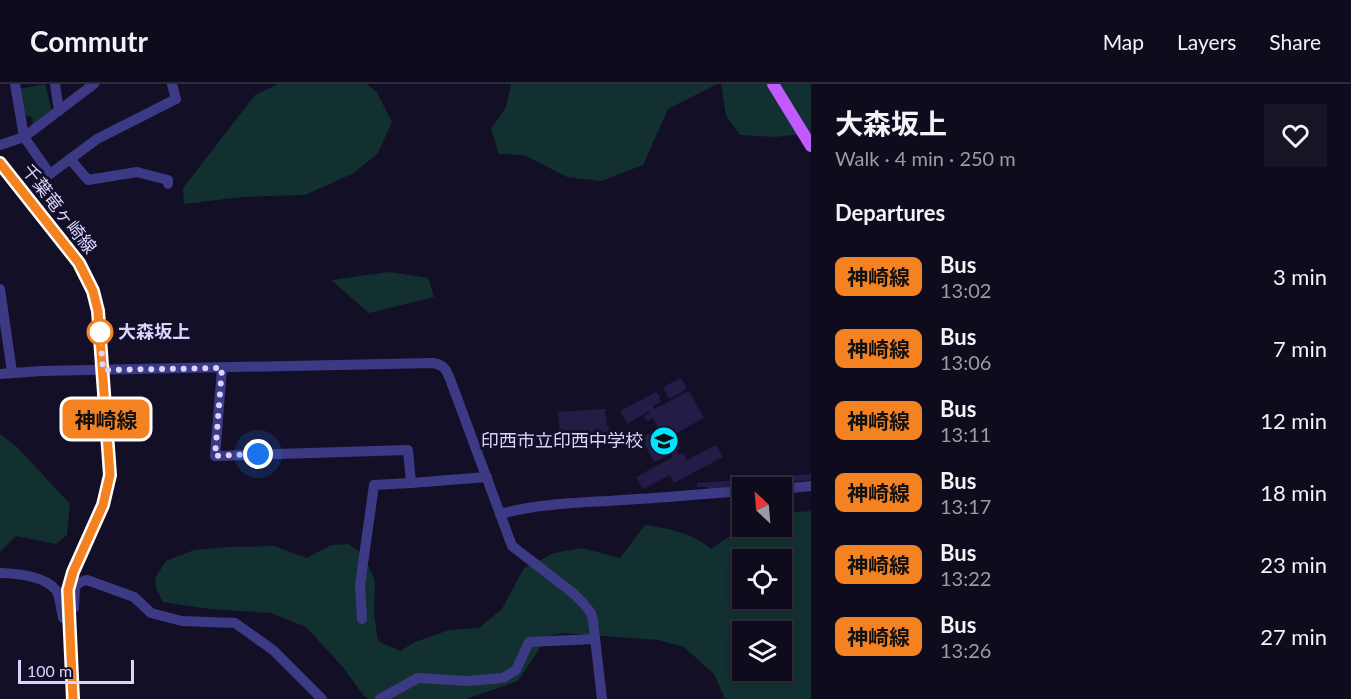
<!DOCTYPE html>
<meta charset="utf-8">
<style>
body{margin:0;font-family:Lato,"Noto Sans JP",sans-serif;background:#171425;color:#f1f3f6;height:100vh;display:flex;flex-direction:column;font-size:22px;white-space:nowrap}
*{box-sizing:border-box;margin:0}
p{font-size:20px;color:#9b9ba3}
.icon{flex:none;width:33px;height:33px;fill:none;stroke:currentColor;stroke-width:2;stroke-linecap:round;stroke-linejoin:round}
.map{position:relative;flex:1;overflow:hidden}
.sheet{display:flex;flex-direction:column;background:#0e0b1c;width:540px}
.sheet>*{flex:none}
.badge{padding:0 12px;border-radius:9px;font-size:21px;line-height:39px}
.needle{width:39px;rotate:334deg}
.controls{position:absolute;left:732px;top:393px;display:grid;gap:12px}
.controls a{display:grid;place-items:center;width:60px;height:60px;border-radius:0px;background:#0e0b1c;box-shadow:0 3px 9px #0003,0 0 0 2px #2e2b3b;font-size:30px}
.scale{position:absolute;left:18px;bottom:15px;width:116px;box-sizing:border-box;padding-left:6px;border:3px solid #d9d4ff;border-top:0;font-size:16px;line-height:21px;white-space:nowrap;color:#d9d4ff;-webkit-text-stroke:4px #130f26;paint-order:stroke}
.you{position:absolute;width:30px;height:30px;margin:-15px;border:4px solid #fff;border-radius:50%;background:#1a73e8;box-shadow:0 0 0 9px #1a73e833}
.map>.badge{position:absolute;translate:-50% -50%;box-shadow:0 0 0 3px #fff}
h2{padding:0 24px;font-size:22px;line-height:54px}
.round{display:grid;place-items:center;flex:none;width:63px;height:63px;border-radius:0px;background:#171425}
.head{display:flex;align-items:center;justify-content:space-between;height:102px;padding:0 24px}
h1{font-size:28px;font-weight:700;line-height:45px}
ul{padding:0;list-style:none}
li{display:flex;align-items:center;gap:18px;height:72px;padding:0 24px}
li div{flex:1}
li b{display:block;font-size:22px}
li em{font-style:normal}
li .badge{min-width:66px;font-weight:700;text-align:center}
header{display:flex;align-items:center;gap:36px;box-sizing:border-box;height:84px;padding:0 30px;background:#0e0b1c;border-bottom:2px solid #2e2b3b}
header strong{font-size:28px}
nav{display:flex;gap:33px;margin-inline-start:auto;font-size:21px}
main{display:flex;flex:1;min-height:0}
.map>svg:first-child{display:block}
.green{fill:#12302f;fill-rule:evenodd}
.building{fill:#241b47}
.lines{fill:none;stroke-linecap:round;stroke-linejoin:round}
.minor{stroke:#3d3a85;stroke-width:10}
.major{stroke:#c25bff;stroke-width:12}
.line-casing{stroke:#fff;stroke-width:14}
.line{stroke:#f58220;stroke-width:9}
.walk{stroke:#d9d4ff;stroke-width:6;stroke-dasharray:0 10.8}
.stop-dot{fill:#fff;stroke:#f58220;stroke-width:3}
.labels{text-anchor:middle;stroke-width:6;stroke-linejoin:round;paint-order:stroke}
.street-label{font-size:18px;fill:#d9d4ff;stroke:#130f26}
.stop-label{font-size:18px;font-weight:bold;fill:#d9d4ff;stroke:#130f26;text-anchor:start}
.poi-label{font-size:18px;fill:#d9d4ff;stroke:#130f26;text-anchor:end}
</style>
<header>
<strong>Commutr</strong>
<nav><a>Map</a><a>Layers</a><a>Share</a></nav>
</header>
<main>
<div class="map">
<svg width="811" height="615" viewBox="0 0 811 615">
<rect width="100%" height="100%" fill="#130f26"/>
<g class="green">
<path d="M45,0L52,27L33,41L32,33L23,31L18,5Z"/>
<path d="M278,0H366L376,7L392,38L378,69L354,89L305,111L242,113L184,120L183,104L255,11Z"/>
<path d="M511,0H717L668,25L643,81L601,97L567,93L524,71L499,70L491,45L506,23Z"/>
<path d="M721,0H811V49L775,53L740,51L726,32Z"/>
<path d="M389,188L428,194L434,213L369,229L331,196Z"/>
<path d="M0,350L17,363L70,420L67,451L56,460L16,452L0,468Z"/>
<path d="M811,427V615H725L714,590L684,563L658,556L563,549L548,552L518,597L466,615H369L364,612L342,582L306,543L271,529L210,525L163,518L156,504L155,494L166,477L194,466L228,463L274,462L307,474L331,461L349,460L364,471L375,497L374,530L378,557L400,567L415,558L449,546L479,544L502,525L524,484L554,469L582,464L620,474L645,441C669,445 692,448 711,465L744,443L782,442V429ZM742,476H782V514H742ZM742,548H782V586H742Z"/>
</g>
<g class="building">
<path d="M681,294L687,305L669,315L663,303Z"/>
<path d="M689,307L704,334L669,353L672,359L676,357L680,364L676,367L679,371L683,369L687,376L716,361L723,373L674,399L670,391L643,405L636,393L673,373L671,370L654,378L647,365L642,353L658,345L653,334L647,337L644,332L650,329L649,327L627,340L620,327L656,308L661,314L659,315L661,318L653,322L654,325Z"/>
<path d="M601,325H605L607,342H609V357L604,358V360L561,363L558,328Z"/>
<path d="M811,390V396L789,398V392Z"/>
<path d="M780,391L785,392L786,398L755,401L754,394Z"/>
<path d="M751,395V399L732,401V404L707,406V403H697V399Z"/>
</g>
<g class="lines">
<g class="minor">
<path d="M15,0L24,53L50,90L97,55L176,15L172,0"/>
<path d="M55,0L59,27"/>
<path d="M0,61L24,53L94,0"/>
<path d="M70,75L88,96L137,88L168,96V100"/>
<path d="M0,205L12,288"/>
<path d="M222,284L215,372L408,366L411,399L487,393"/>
<path d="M0,290L41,287L433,279C444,281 446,285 450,295L512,462L573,509L583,519L591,529L593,537L602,615"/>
<path d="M782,405L811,402"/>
<path d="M500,430C541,419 581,419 623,416C663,414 703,410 742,407"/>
<path d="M0,489C17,490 44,491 56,506C60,512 61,526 63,534L68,526L74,524L75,503L80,498L87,496L134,513L151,529L182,537L235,539L273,566L322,615"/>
<path d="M362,535L360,501L374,401L411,399"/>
<path d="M380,615L418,594L467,597L503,594L516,586L529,558L595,555"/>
</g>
<g class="major">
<path d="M773,0L811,62"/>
<path d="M0,79L79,179L93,207L98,227L110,391L103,421L73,488L68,506L73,615"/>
</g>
</g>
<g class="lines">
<g class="line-casing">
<path id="line" d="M0,79L79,179L93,207L98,227L110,391L103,421L73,488L68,506L73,615"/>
</g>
<use href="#line" class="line"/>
<path class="walk" d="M100,248L103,286L222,284L215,372L258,370"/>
</g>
<defs>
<g id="school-disc" transform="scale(1.5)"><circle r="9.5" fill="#00e5ff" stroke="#130f26"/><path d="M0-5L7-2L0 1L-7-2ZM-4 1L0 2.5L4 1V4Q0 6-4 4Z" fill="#111"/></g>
</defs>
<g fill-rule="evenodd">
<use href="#school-disc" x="664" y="357"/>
</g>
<circle class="stop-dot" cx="100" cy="248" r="12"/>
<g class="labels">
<g class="street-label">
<text transform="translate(59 125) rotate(52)" y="6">千葉竜ヶ崎線</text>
</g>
<g class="stop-label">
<text x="118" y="254">大森坂上</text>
</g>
<g class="poi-label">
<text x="643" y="363">印西市立印西中学校</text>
</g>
</g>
</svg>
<div class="controls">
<a><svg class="needle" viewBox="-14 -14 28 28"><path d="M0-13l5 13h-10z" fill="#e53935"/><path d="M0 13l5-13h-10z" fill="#9b9ba3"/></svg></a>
<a><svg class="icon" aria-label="locate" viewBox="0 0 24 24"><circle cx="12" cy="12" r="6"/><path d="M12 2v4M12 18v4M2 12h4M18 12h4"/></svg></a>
<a><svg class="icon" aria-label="layers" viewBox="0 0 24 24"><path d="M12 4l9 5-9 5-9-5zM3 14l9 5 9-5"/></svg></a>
</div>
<div class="scale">100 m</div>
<div class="you" style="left:258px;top:370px"></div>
<b class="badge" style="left:106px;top:335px;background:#f58220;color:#111">神崎線</b>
</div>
<section class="sheet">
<div class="head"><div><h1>大森坂上</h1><p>Walk · 4 min · 250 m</p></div><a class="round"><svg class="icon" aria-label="heart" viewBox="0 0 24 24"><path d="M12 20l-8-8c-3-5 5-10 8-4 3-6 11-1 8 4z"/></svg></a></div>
<h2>Departures</h2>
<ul>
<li><span class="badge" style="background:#f58220;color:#111">神崎線</span><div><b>Bus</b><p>13:02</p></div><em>3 min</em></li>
<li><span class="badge" style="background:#f58220;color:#111">神崎線</span><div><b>Bus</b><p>13:06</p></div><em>7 min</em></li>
<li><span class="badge" style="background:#f58220;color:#111">神崎線</span><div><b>Bus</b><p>13:11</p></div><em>12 min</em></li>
<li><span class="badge" style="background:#f58220;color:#111">神崎線</span><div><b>Bus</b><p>13:17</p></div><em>18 min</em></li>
<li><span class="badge" style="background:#f58220;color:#111">神崎線</span><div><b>Bus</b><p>13:22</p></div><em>23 min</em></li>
<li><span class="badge" style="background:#f58220;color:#111">神崎線</span><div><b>Bus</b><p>13:26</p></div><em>27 min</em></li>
</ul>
</section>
</main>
